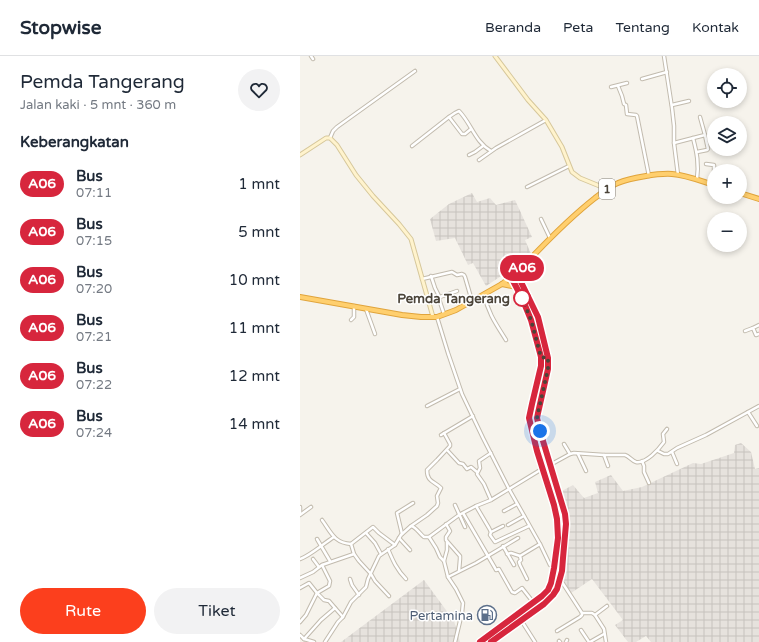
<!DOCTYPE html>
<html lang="id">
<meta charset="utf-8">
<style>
body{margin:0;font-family:"Varela Round",sans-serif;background:#f2f2f3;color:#1f2937;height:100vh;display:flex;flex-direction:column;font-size:15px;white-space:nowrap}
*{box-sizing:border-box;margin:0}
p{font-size:13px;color:#747a83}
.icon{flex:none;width:22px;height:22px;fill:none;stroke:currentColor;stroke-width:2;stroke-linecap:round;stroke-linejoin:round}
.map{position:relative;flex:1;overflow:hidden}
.sheet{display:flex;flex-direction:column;background:#fff;width:300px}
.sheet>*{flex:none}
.badge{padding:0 8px;border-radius:13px;font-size:14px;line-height:26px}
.tools{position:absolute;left:407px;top:12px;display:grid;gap:8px}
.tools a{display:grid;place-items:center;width:40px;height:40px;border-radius:50%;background:#fff;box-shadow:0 2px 6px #0003;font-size:20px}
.you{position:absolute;width:20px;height:20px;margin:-10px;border:3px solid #fff;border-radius:50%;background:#1a73e8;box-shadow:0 0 0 6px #1a73e833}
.map>.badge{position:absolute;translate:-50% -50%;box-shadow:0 0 0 2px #fff}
h2{padding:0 20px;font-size:15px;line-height:36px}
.round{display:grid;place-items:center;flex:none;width:42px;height:42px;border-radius:21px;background:#f2f2f3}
.headline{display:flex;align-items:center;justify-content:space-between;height:68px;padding:0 20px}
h1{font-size:19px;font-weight:600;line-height:30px}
.action{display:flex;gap:8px;margin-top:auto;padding:8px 20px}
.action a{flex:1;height:46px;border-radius:24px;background:#fc3f1d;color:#fff;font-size:16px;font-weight:600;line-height:46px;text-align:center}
.action a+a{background:#f2f2f3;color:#1f2937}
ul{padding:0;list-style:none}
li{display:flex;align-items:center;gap:12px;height:48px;padding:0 20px}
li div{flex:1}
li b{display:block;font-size:15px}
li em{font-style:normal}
li .badge{min-width:44px;font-weight:700;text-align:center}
header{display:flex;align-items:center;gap:24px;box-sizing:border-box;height:56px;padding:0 20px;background:#fff;border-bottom:1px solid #e0e1e3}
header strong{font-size:19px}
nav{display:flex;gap:22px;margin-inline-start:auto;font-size:14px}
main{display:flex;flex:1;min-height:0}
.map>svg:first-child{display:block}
.industrial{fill:url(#industrial-grid)}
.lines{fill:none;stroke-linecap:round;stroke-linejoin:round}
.street-casing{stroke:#c2bbae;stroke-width:4.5}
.secondary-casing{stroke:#d6c79b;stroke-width:5}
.highway-casing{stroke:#e0a43c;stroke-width:6}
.street{stroke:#fff;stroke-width:2.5}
.secondary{stroke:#fff3cd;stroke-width:3}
.highway{stroke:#ffcf6e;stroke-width:4}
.line-casing{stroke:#fff;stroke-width:9}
.line{stroke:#d7263d;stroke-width:6}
.walk{stroke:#4b4439;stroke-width:4;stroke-dasharray:0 7.2}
.stop-dot{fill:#fff;stroke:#d7263d;stroke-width:2}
.labels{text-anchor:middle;stroke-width:3;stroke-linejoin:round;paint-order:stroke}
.shield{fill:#fff;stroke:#817c74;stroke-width:1}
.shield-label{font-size:12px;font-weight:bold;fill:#4b4439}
.stop-label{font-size:13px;font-weight:bold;fill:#4b4439;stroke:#fff;text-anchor:end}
.service-label{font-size:13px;fill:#4e5e75;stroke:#fff;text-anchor:end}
</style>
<header>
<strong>Stopwise</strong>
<nav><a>Beranda</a><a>Peta</a><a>Tentang</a><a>Kontak</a></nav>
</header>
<main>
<section class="sheet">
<div class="headline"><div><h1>Pemda Tangerang</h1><p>Jalan kaki · 5 mnt · 360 m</p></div><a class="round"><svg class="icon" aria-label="heart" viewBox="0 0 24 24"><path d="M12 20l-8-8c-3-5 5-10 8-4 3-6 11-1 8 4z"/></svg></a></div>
<h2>Keberangkatan</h2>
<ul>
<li><span class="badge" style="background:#d7263d;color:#fff">A06</span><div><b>Bus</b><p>07:11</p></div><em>1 mnt</em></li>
<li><span class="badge" style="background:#d7263d;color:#fff">A06</span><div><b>Bus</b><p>07:15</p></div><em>5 mnt</em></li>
<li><span class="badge" style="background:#d7263d;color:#fff">A06</span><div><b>Bus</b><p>07:20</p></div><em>10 mnt</em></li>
<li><span class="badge" style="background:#d7263d;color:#fff">A06</span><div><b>Bus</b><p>07:21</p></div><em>11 mnt</em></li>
<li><span class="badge" style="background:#d7263d;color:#fff">A06</span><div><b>Bus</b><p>07:22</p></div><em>12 mnt</em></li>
<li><span class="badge" style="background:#d7263d;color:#fff">A06</span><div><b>Bus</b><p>07:24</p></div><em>14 mnt</em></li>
</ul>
<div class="action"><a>Rute</a><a>Tiket</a></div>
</section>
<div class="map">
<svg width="459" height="586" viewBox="0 0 459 586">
<defs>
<pattern id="industrial-grid" width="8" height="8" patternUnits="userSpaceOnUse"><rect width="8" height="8" fill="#e6e2dd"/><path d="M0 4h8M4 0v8" fill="none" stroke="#c7c3be"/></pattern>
</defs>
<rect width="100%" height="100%" fill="#f6f3ec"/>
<g class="industrial">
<path d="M172,137L177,146L190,142L196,149L215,144L232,181L225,184L232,200L186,230L173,207L168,209L155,182L136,185L130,163L149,148Z"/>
<path d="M441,387L451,396L455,413L459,412V586H351L346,580L336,586H328L315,569L323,564L292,523L271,537L263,525L269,469L266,453L260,436L273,429L284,442L298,437L295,426L311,419L323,435L342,431L393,407L401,408L434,397L435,389Z"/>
<path d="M124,524L154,565L160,586H41Z"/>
</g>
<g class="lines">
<g class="street-casing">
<g id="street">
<path d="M11,0L13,3"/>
<path d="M364,0L372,52L374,70V87L378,119"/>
<path d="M342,23L367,16"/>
<path d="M318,30L322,40L324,48L326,49L327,58L336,59L337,60L349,120"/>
<path d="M311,31L327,27"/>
<path d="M372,49L389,45"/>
<path d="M149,61L162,78H165L171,73"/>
<path d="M30,82L33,75L37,71L115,15"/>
<path d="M393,82C397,97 399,108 397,123"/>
<path d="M374,87L405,79L400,61"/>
<path d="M112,90L149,61L155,57L159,55C171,67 175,86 191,95"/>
<path d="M397,96L407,94L408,93L405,79"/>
<path d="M169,99L175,96L183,90"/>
<path d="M179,104L196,92L246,64"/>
<path d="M406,108L414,109V115"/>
<path d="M227,131L269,110"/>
<path d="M241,163L250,182"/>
<path d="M131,220L135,232L139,240V243L144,258"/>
<path d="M122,223L152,216L157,219L162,218L164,219L165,221L172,245"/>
<path d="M184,238C188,257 196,268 206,284"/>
<path d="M140,241L157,235"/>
<path d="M66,253L75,278"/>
<path d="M137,261L148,297L162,338L183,382L209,433L240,488L250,509L255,512"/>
<path d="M51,264L54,261V250"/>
<path d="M459,269L453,272L456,279L459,278"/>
<path d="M445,275L453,272"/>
<path d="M127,350L160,333"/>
<path d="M448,356L457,370"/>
<path d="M141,379L173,360"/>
<path d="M264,388L270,398"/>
<path d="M147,394L159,407L163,408L167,413L171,411L177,416"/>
<path d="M358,395L364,398H368L377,392L406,379L459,350"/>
<path d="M372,396L377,408"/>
<path d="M191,397L179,405L180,412L177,418L184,428L191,444"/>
<path d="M278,398L286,415"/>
<path d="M304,399L308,410"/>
<path d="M342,405L344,410V416L349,427"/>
<path d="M250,409L270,398L274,397L304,399H325C329,400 332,405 336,406C346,408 359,393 364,386L363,378L367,373"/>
<path d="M155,449L165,471"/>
<path d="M176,450L189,472L191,476L190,479L195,486L229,470"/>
<path d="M0,451V458"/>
<path d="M204,455L217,448"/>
<path d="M163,457L195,512L196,514L199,513L212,536L215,537L222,532L233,546"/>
<path d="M0,459L11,451"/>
<path d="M22,464C31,476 34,487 51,488"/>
<path d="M146,468L150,475L146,481V484L160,500V503L159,515"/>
<path d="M208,469L224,460"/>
<path d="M111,470L127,459L137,450L138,447L137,440L141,432C134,425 127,426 127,414L137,404L150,390V388L144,377"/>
<path d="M191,476L203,470"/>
<path d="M66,477L75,487L81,498"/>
<path d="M102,478L97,457L113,447"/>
<path d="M129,481L159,459L176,450L191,444L242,413"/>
<path d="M99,482L110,494"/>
<path d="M17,483L30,505"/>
<path d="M203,490L214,509"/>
<path d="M88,493C93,505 97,514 106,523"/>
<path d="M207,498L211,497L220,500"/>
<path d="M0,503C10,500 24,487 34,481"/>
<path d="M13,503L19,511"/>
<path d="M144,505L147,494V486"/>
<path d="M148,521L176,507L218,482"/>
<path d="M0,522L13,516L22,509L54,498"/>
<path d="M50,523L52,529L59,539"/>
<path d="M227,523L220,509L219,506L221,504L220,500L240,488"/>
<path d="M260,523L282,557H292L295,559L304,573L306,586"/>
<path d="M0,532L9,527L17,537L29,530L30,525L22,509"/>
<path d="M89,540L75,525L71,518L59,505L54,498L51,488L73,471L79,477L95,489"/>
<path d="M295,559L307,550"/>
<path d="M221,564L235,586"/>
<path d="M0,566L6,559L17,537L24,544L29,545L35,552"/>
<path d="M281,574L289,586"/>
<path d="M257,575L280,561L282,559V557"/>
<path d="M0,579L4,583L14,586"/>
<path d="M4,583L21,564L35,552L43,561"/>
<path d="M259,585L260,586"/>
<path d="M25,586L38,566L43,561L51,546L66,531L68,523L79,500L95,489L101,479L111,470C116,471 120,478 124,481H129L136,492L140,501L144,505L148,521L156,533L163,547L162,557L155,586"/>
<path d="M266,586L267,584"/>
<path d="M290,586L304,578"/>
</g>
</g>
<g class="secondary-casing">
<g id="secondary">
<path d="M195,0L228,44L246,64L262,91L272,116L280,122L307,133"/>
<path d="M0,99L26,82H30L37,89L56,119L73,140L99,168L111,183L133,261"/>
<path d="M180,586L222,555L242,540L248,534L251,527L255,512L258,482L256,457L237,395L229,362L232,348L241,310V301L231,264L222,242L211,221"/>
<path d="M191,586L244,548L253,539L257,533L262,515L266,468L265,458L240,375L237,362L238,357L248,313V302L238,261L217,217"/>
</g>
</g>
<g class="highway-casing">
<g id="highway">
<path d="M440,137L459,143"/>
<path d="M221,226L226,209"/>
<path d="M202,228L216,231"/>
<path d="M0,241L102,259L121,261H137L156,254L202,228L226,209L230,203C251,181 272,160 295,142C302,137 310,130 318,127C330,122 359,117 372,118C386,119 401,125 414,129"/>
</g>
</g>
<use href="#street" class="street"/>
<use href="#secondary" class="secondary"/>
<use href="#highway" class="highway"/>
</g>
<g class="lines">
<g class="line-casing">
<path id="line" d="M180,586L242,540L248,534L251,527L254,512L258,482L257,463L254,449L237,395L229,362L232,348L241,310V301L231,264L222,242L211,221L226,209L221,226L238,261L248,302V313L238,357L237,362L240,375L265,458L266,468L263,502L262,515L257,533L253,539L244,548L191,586"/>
</g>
<use href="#line" class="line"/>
<path class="walk" d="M222,242L231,264L241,301L248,302V313L238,357L237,362L240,375"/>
</g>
<defs>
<g id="fuel-ring" transform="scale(1)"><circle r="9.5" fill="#fff" stroke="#5c6f8a" stroke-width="1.5"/><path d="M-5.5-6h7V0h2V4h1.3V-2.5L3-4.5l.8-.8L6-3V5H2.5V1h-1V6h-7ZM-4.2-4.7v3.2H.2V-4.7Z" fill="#5c6f8a"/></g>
</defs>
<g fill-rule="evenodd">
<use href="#fuel-ring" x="187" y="559"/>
</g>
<circle class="stop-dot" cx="222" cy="242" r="8"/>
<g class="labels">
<rect class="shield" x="299" y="123" width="16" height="20" rx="3"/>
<g class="shield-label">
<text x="307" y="137">1</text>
</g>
<g class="stop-label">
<text x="210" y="247">Pemda Tangerang</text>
</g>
<g class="service-label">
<text x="173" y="564">Pertamina</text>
</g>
</g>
</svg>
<div class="tools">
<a><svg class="icon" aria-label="locate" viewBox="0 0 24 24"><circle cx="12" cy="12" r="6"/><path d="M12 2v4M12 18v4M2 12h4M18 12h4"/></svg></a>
<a><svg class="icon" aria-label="layers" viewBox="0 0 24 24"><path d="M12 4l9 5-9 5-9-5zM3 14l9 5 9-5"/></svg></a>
<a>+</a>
<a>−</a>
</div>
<div class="you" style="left:240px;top:375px"></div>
<b class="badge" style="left:222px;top:212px;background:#d7263d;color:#fff">A06</b>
</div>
</main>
